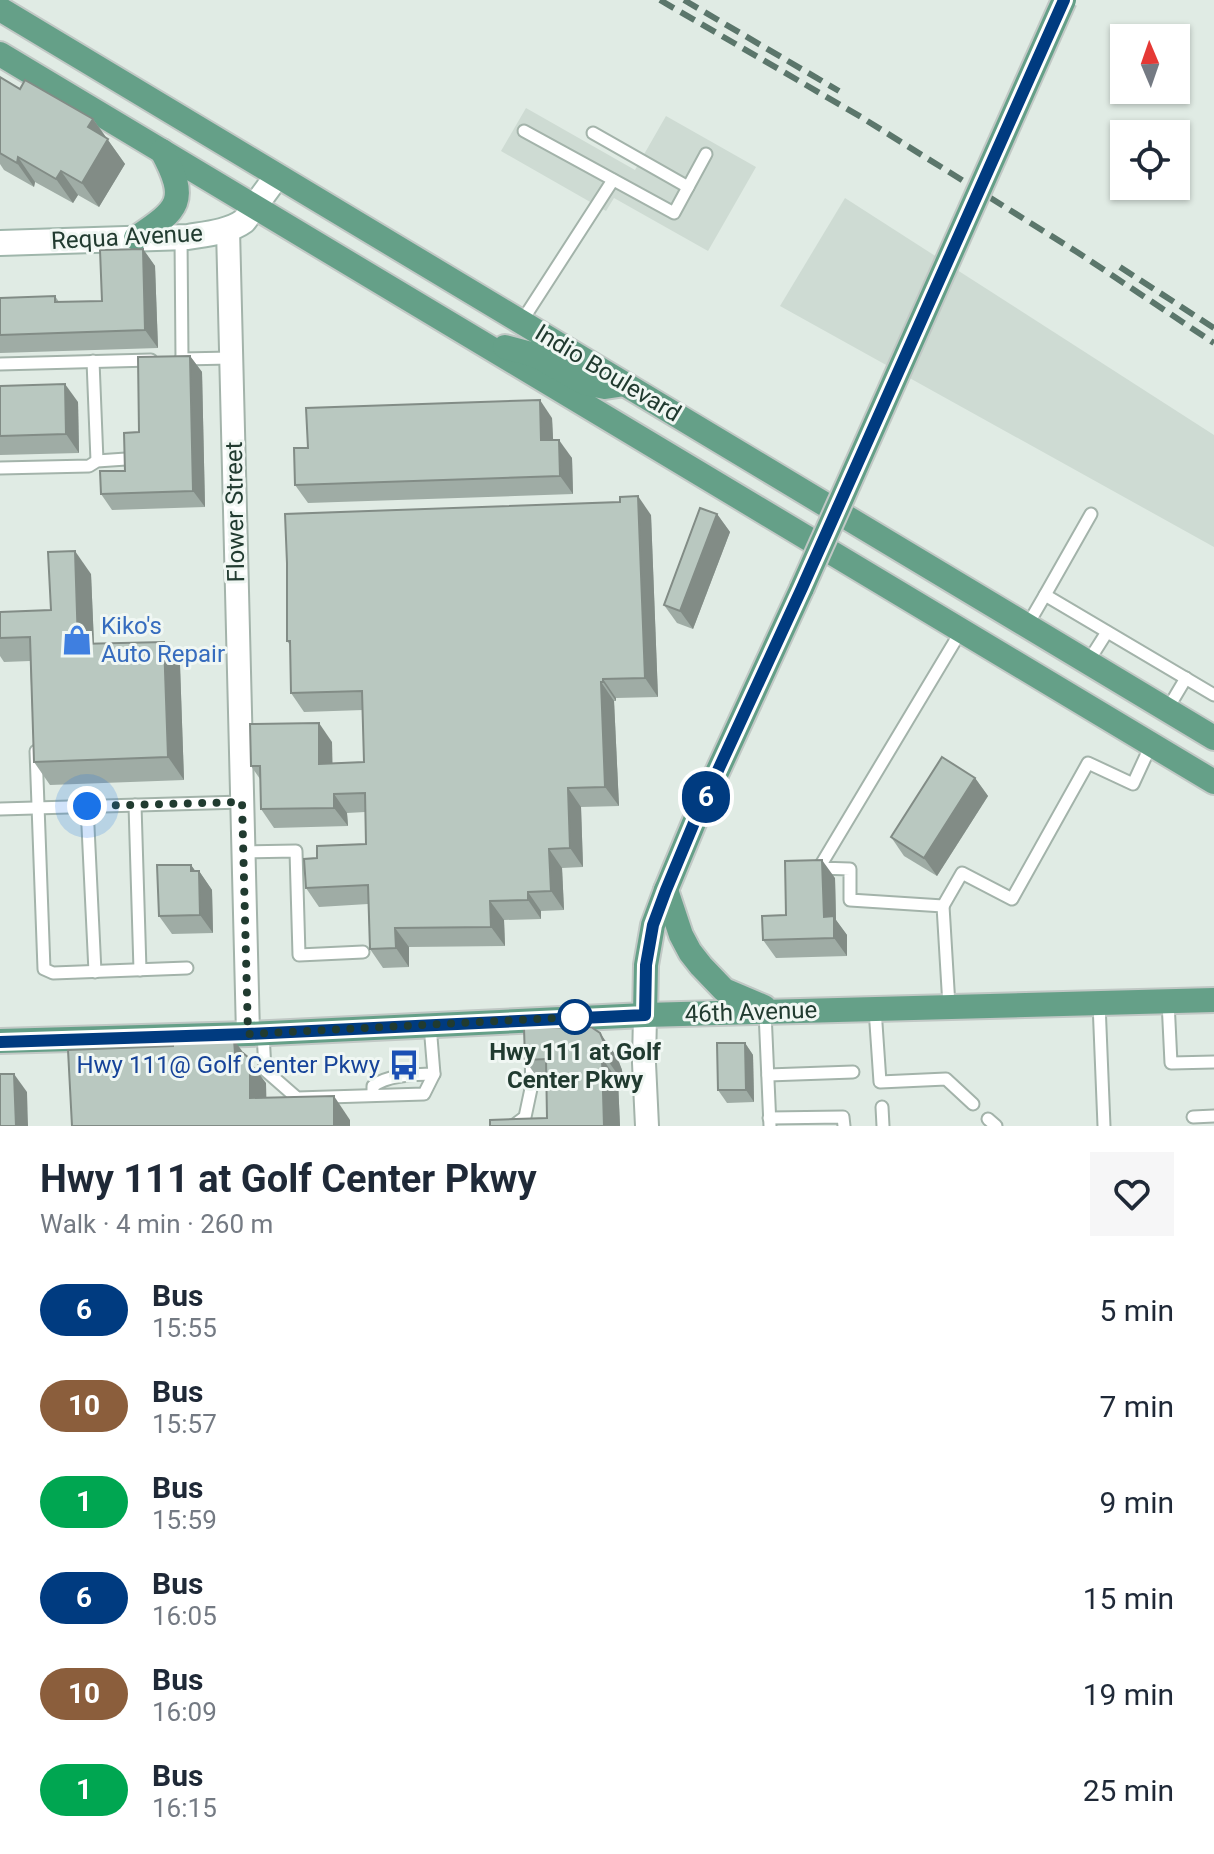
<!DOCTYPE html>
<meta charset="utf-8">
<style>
body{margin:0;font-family:Roboto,sans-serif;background:#f6f6f7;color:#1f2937;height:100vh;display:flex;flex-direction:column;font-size:30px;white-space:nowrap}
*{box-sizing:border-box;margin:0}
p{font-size:26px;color:#747a83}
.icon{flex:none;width:44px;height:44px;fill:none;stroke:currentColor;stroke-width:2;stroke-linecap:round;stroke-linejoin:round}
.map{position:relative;height:1126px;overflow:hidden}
.drawer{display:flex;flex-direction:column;background:#fff;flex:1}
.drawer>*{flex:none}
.badge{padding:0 16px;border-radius:26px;font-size:28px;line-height:52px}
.needle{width:52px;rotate:358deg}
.tools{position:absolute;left:1110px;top:24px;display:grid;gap:16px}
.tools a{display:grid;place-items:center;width:80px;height:80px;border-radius:0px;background:#fff;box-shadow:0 2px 6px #0004;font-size:40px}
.you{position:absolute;width:40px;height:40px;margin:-20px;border:6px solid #fff;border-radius:50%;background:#1a73e8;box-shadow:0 0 0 12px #1a73e833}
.map>.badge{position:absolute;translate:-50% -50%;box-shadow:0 0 0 4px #fff}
.round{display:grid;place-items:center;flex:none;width:84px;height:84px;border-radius:0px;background:#f6f6f7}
.head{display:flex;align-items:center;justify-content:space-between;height:136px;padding:0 40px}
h1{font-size:38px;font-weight:700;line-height:60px}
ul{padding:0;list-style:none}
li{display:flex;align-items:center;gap:24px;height:96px;padding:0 40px}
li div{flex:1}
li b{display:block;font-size:30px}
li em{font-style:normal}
li .badge{min-width:88px;font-weight:700;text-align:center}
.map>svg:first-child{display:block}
.built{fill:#cedbd3}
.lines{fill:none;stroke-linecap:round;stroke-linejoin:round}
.lane-casing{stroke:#a3b3aa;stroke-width:15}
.street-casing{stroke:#a3b3aa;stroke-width:26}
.secondary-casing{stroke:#9fb6ab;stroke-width:28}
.primary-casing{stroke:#c1c8c5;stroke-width:28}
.lane{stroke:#fff;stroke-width:11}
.street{stroke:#fff;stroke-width:22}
.secondary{stroke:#fff;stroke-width:24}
.primary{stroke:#65a088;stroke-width:24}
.rail{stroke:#5b766b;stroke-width:6;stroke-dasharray:16 8;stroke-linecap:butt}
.primary-bridge-casing{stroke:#c1c8c5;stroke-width:28;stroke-linecap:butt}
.primary-bridge{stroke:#65a088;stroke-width:24}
.wall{fill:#9faca5}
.shaded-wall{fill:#828c86}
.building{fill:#b9c8c0;stroke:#828c86;stroke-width:2}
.line-casing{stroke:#fff;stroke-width:18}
.line{stroke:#003b80;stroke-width:12}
.walk{stroke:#213b30;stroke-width:8;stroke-dasharray:0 14.4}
.stop-dot{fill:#fff;stroke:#003b80;stroke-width:4}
.labels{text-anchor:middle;stroke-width:6;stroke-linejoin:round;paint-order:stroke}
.street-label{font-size:24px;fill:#213b30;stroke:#f0f7f3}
.shop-label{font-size:24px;fill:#366cbe;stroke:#f0f7f3;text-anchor:start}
.stop-label{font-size:24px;font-weight:bold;fill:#213b30;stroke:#f0f7f3}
.transit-label{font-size:24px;fill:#164399;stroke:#f0f7f3;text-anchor:end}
</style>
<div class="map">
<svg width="1214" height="1126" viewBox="0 0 1214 1126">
<rect width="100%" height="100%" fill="#e0ebe4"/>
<g class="built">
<path d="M526,108L635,170L666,116L756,167L708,251L614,198L606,211L501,151Z"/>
<path d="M845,198L1214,435V547L780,306Z"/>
</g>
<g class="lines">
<g class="lane-casing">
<g id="lane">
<path d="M524,131L674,213L706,154"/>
<path d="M593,133L688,187"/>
<path d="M181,237L182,359"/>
<path d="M522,321L613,180"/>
<path d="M181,359L231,358"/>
<path d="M93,361L97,461"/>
<path d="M0,364L151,360"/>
<path d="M0,468L89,466L97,461L126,459"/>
<path d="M1045,595L1091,514"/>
<path d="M1027,626L1045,595L1214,695"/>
<path d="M1088,662L1107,632"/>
<path d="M1167,710L1186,678"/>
<path d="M36,751L44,969L53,973L187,968"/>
<path d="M135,805L140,970"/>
<path d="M87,806L95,972"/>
<path d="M0,809L242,802"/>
<path d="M243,852L296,851L299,955L363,952"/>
<path d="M943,906L962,873L1012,899L1088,763L1133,784L1151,745"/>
<path d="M1168,1001L1171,1063L1214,1062"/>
<path d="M1099,1003L1104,1126"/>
<path d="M949,1006L943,906L850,900V869L819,868L961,631"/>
<path d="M875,1009L880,1082L946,1079L973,1104"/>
<path d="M765,1012L770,1126"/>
<path d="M263,1033L265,1070L297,1098L424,1094L434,1074L430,1025"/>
<path d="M768,1075L853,1072"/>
<path d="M373,1095V1086C390,1074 413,1075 434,1074"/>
<path d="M882,1107L883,1126"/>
<path d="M1193,1117L1214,1116"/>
<path d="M769,1118L843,1117L844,1126"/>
<path d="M988,1119L996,1126"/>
<path d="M513,1126L525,1117L532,1084L531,1058"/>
</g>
</g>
<g class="street-casing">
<g id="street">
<path d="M228,229L248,1034"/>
<path d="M645,1015L644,1063L647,1126"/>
</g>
</g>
<g class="secondary-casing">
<path id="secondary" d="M0,243L188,237C206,234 229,232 244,221L277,176"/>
</g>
<g class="primary-casing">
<g id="primary">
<path d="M0,9L1214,738"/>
<path d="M0,54L1214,782"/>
<path d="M136,238C179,209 189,201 162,151"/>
<path d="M505,347L535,355L585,383L605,387L625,384"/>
<path d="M666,890L681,935L690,952L701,966L724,990L764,1007"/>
<path d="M645,1015L646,965L653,925L666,890L696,818L802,588"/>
<path d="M0,1041L248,1034L645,1015L1214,1000"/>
</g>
</g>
<use href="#lane" class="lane"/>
<use href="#street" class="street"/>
<use href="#secondary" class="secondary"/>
<use href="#primary" class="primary"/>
<g class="rail">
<path d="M660,0L861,117L1077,252L1214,343"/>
<path d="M684,0L839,91"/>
<path d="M1120,267L1214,328"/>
</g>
<g class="primary-bridge-casing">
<path id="primary-bridge" d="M802,588L1064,0"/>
</g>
<use href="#primary-bridge" class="primary-bridge"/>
</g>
<g class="wall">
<path d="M0,77L20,89L93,119L125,164L99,207L78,195L73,203L35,182L34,187L4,170L0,164Z"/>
<path d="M143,249L155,266L158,348L0,353V298L55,296L59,302L102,301Z"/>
<path d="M190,356L202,372L205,507L112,510L101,494L125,471L139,432Z"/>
<path d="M0,386L78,402L79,453L0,455Z"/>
<path d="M552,418L553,440L572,458L573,494L308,503L295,485L308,448Z"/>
<path d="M717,514L730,532L693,629L677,623L664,605Z"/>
<path d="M651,515L658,697L616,698V701H614L619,806L581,807L583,867L562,868L564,910L541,911V919L504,920L505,946L409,947V967L383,968L370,949L368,904L319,907L306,888L317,858L366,844L365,812L347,813L348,826L274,828L261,809L260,779L251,766L332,742V763L364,762L363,710L304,712L291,693L290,645L287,641Z"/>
<path d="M91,574L94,644L164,642L180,665L184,780L50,785L34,762L30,661L4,662L0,656V612L51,610Z"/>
<path d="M975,778L988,796L937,876L904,856L891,837Z"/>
<path d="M191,865L195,871H199L212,890L213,933L172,934L159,916Z"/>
<path d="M835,878L836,920L847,935V956L776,958L763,940L786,915Z"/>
<path d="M745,1043L753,1055L754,1102L727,1103L718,1090Z"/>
<path d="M617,1057L622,1070L623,1082L618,1081L620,1126H490L547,1118L546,1083H541L525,1060Z"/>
</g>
<g class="shaded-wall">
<path d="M93,119L125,164L99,207L82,183L88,127Z"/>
<path d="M18,157L35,182L34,187L17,163Z"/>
<path d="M61,171L78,195L73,203L56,179Z"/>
<path d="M143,249L155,266L158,348L145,330Z"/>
<path d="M190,356L202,372L205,507L193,491Z"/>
<path d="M65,384L78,402L79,453L66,434Z"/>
<path d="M540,400L552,418L554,458L541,440Z"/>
<path d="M559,440L572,458L573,494L560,476Z"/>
<path d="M638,496L651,515L658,697L645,678Z"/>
<path d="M717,514L730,532L693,629L680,611Z"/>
<path d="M75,551L91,574L95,668L78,644Z"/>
<path d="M164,642L180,665L184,780L168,757Z"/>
<path d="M603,679L616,698V701L603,682Z"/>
<path d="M601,682L614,701L619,806L605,787Z"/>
<path d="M319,723L332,742L333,783L319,764Z"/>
<path d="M975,778L988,796L937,876L924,858Z"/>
<path d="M568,788L581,807L583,867L570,848Z"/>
<path d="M334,794L347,813L348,826L334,808Z"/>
<path d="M549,849L562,868L564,910L551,891Z"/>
<path d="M822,860L835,878L836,920L847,935V956L834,938L824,917Z"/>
<path d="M191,865L199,876V871L212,890L213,933L200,915Z"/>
<path d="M528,892L541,911V919L528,900Z"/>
<path d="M490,901L504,920L505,946L491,927Z"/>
<path d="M395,928L409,947V967L396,948Z"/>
<path d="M600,1033L617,1057L622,1070L623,1082L606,1058Z"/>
<path d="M234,1040L266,1083L267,1121L250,1098L235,1053Z"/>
<path d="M745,1043L753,1055L754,1102L746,1090Z"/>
<path d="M602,1058L618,1081L620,1126H604Z"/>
<path d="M14,1074L27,1092L28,1126H16Z"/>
<path d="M334,1096L350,1120V1126H334Z"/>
</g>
<g class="building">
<path d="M0,77L20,89L25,80L93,119L88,127L108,139L82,183L61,171L56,179L18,157L17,163L0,153Z"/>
<path d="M143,249L145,330L0,335V298L55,296V302L102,301L100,250Z"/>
<path d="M190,356L193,491L101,494L100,471H125L124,433L139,432L138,357Z"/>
<path d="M65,384L66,434L0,436V386Z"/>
<path d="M540,400L541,440H559L560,476L295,485L294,448H308L306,408Z"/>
<path d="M638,496L645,678L603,679V682H601L605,787L568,788L570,848L549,849L551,891L528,892V900L490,901L491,927L395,928L396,948L370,949L368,885L306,888L304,859L317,858V846L366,844L365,793L334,794V808L261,809L260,766H251L250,724L319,723V764L364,762L362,691L291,693L290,641H287V563L285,514L620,502V497Z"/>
<path d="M700,508L717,514L680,611L664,605Z"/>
<path d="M75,551L78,644L164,642L168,757L34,762L30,637L0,638V612L51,610L48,552Z"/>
<path d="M942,757L975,778L924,858L891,837Z"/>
<path d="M822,860L824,917L834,916V938L763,940L762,916L786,915L785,861Z"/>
<path d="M157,865H191V871H199L200,915L159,916Z"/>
<path d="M591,1027L600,1033L606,1047V1058H602L604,1126H490V1120L547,1118L546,1059L525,1060L524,1028Z"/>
<path d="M234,1040L235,1053H243L250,1059V1098L334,1096V1126H72L68,1050L173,1046V1041Z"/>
<path d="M717,1043H745L746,1090H718Z"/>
<path d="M0,1074H14L16,1126H0Z"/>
</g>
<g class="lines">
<g class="line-casing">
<path id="line" d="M0,1042L248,1034L645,1015L646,965L653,925L666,890L696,818L802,588L1064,0"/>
</g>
<use href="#line" class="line"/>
<path class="walk" d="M87,806L242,802L248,1034L578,1017H575"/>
</g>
<defs>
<g id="shop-bare" transform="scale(2.4)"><path d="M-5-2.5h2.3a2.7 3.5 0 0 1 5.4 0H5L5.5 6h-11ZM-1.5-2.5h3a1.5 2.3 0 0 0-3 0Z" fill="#3f7fe0" stroke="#f0f7f3" stroke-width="2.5" paint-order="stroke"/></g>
<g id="bus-bare" transform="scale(2.4)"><path d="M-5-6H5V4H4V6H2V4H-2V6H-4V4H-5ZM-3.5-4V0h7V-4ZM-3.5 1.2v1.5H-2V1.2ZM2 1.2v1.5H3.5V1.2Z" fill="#1a4fb4" stroke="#f0f7f3" stroke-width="2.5" paint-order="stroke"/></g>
</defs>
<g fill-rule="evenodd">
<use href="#shop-bare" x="77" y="640"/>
<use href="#bus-bare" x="404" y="1065"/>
</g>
<circle class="stop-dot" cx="575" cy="1017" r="16"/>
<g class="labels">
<g class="street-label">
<text transform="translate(127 237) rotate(-3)" y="8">Requa Avenue</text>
<text transform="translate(608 373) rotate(31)" y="8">Indio Boulevard</text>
<text transform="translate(235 512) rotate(-91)" y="8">Flower Street</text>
<text transform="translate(751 1012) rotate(-2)" y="8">46th Avenue</text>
</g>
<g class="shop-label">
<text x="101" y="634">Kiko's<tspan x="101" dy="28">Auto Repair</tspan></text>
</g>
<g class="stop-label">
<text x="575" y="1060">Hwy 111 at Golf<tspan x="575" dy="28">Center Pkwy</tspan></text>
</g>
<g class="transit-label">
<text x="380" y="1073">Hwy 111@ Golf Center Pkwy</text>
</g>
</g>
</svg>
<div class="tools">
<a><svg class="needle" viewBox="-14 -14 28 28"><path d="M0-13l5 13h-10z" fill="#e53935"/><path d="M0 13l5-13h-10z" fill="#747a83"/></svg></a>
<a><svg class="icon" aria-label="locate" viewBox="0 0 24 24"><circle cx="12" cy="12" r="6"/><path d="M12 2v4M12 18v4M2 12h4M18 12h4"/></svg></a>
</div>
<div class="you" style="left:87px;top:806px"></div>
<b class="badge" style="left:706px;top:797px;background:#003b80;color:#fff">6</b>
</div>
<section class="drawer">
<div class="head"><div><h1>Hwy 111 at Golf Center Pkwy</h1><p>Walk · 4 min · 260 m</p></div><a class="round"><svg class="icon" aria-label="heart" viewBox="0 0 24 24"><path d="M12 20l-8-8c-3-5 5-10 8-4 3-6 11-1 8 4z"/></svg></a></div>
<ul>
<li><span class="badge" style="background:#003b80;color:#fff">6</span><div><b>Bus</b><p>15:55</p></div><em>5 min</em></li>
<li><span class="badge" style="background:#8b5e3c;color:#fff">10</span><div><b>Bus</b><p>15:57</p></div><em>7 min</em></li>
<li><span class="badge" style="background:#00a651;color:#fff">1</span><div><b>Bus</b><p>15:59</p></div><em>9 min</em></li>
<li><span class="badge" style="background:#003b80;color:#fff">6</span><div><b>Bus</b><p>16:05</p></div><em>15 min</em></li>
<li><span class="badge" style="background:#8b5e3c;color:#fff">10</span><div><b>Bus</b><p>16:09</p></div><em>19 min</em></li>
<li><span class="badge" style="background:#00a651;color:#fff">1</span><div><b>Bus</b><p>16:15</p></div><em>25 min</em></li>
</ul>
</section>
